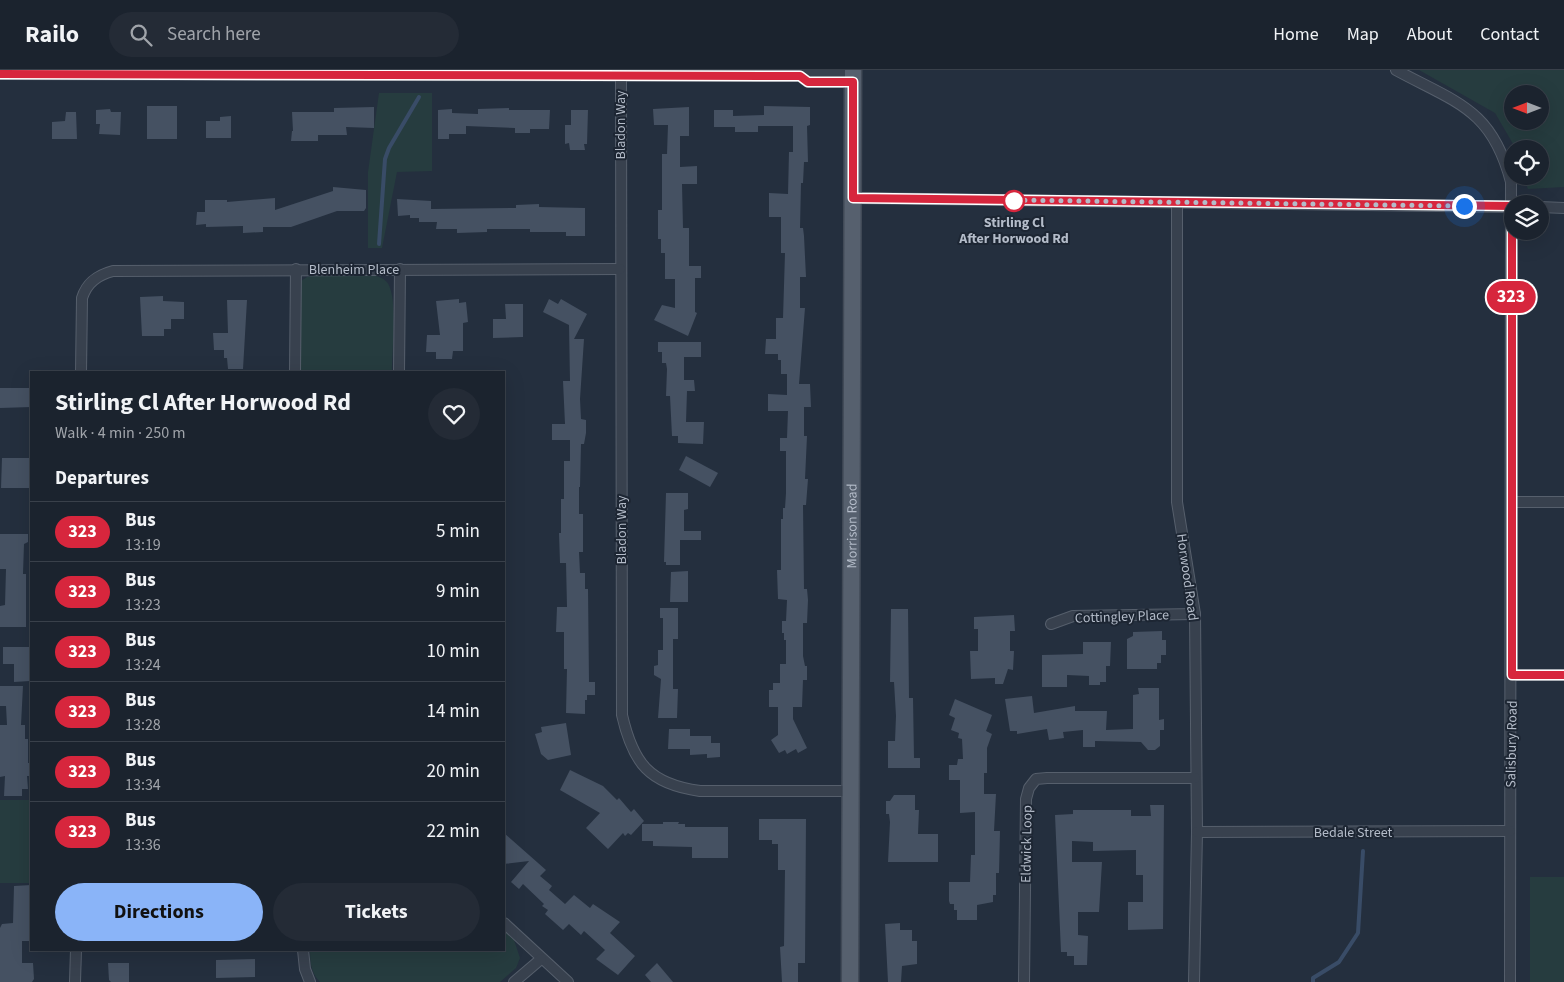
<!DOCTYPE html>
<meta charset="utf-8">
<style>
body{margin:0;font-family:"Source Sans 3",sans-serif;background:#242b36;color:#f1f3f6;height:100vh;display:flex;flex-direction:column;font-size:19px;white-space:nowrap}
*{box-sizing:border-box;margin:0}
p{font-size:16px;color:#a0a4aa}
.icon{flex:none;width:28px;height:28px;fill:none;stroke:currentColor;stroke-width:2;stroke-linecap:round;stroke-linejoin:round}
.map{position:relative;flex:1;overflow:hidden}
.details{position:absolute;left:30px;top:301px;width:475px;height:580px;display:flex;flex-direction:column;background:#1b232e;border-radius:0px;box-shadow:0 5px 20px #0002,0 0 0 1px #39404a}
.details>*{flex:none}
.badge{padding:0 10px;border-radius:16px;font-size:18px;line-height:32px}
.needle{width:32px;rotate:270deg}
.fabs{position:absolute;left:1504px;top:15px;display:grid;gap:10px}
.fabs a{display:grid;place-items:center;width:45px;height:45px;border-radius:50%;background:#1b232e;box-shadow:0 5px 20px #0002,0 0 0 1px #39404a;font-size:25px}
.you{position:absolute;width:25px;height:25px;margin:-12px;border:4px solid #fff;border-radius:50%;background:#1a73e8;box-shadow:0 0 0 8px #1a73e833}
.map>.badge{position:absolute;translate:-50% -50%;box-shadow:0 0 0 2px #fff}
h2{padding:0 25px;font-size:19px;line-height:45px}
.round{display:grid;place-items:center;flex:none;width:52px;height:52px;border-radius:26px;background:#242b36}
.headline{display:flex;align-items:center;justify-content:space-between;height:85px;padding:0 25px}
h1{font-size:24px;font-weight:700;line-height:38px}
.cta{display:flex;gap:10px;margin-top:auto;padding:10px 25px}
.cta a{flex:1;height:58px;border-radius:30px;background:#8ab4f8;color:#111;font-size:20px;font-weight:700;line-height:58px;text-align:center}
.cta a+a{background:#242b36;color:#f1f3f6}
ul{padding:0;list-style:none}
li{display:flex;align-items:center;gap:15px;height:60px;padding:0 25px;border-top:1px solid #39404a}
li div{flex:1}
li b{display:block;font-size:19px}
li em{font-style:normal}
li .badge{min-width:55px;font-weight:700;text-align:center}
header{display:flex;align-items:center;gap:30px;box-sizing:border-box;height:70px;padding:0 25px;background:#1b232e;border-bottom:1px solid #39404a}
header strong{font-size:24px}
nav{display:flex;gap:28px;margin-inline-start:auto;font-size:18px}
.search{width:350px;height:45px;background:#242b36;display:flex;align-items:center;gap:12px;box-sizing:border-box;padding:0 18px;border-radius:28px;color:#a0a4aa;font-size:19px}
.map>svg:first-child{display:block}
.green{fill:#263c3f;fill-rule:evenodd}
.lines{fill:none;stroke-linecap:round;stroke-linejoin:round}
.stream{stroke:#394c67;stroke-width:4}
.building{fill:#455162}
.street-casing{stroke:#565f6c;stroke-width:12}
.primary-casing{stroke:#414a57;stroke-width:19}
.street{stroke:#38414e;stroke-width:10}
.primary{stroke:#56606e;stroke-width:16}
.line-casing{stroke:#fff;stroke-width:11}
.line{stroke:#d7263d;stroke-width:8}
.walk{stroke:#b4bcc9;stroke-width:5;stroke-dasharray:0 9}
.stop-dot{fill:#fff;stroke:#d7263d;stroke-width:2.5}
.labels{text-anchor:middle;stroke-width:4;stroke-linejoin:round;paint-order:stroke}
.street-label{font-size:14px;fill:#b4bcc9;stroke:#1d2633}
.stop-label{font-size:14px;font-weight:bold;fill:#b4bcc9;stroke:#1d2633}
</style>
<header>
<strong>Railo</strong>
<div class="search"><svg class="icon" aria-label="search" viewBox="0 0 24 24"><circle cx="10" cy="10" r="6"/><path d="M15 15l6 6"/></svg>Search here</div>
<nav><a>Home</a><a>Map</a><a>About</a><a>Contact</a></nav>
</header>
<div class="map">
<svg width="1564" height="912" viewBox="0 0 1564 912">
<rect width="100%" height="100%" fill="#242f3e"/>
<g class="green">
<path d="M1419,0H1564V117L1528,119L1523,106H1540V79H1516L1495,43ZM1512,24H1540V51H1512Z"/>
<path d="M379,23H432V101L397,102L382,178H368V102Z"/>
<path d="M319,204L376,206C383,208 388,211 390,218C397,236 392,282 392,302H294L301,211L307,207Z"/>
<rect x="0" y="730" width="31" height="83"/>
<rect x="1530" y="807" width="34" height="105"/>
<path d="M504,861L514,870L520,888L516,898L500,912H320C311,903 310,892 310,880H504Z"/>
</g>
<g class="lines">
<g class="stream">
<path d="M379,174L385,89L389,78L419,27"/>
<path d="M1313,912V908L1339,892L1358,863L1363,781"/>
</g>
</g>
<g class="building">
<rect x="147" y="36" width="30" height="33"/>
<path d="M764,36L810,37V55L807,56L808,92H804L803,113H801L800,158H803L804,166L806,207H800V238H805L799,314H810L811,337H804V366H807L805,409H808L806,435H803L804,519H807L808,530L807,553H803V586L805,596H807V610H803L802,637H793V649L807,678L798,683L796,679L787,684L785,680L779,683L771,670L778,665V637H769V620H773V613H780V594H786V570H784V563H782V551H786L787,530L778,529L777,500H781V449H783V438H785L786,423V381H780V368H787L788,341H768V324L787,325V304H781V290H778V284H765L766,269H776V248H783L785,183H781V147H769V123L788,124L789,82H793V56H758V62H735V57H714V40H733V46L764,45Z"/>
<path d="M374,37V58L346,57L347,65H318V71H291L292,61H293L292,42H334V38Z"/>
<path d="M689,37V66H680V97L697,96V114H682L683,158H689V196H701V208H695V242L697,243L688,266L654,250L662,235L675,238V209H665V183H661V169H658V140H662V84H667L668,55H654L653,39Z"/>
<path d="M509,38V40H550L549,59H530V63H515V58L466,56V64H449V69H438V40L452,39V43L478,44V39Z"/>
<path d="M110,39L111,42H121L120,65L99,64L100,54H96V40Z"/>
<path d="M571,40H588L587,74H584L585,80H570L569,73L565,74V55H571Z"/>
<path d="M66,42H76L77,69H52V52L65,51Z"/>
<path d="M231,46V68H206V51H220V47Z"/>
<path d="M333,117L366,120V138L364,141H337L291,157H263V162L243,163V156L206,157V154L196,155L197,142H205V130H227V132L275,128V140L333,121Z"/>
<path d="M397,129L431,131V139L516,138V135L539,134V137L585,138V166H566V162H530V159H487V162L457,163V159H436L437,152H419V148H410V145L398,146Z"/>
<path d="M163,226V231L184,232V249H171V259H164V266H142L140,227Z"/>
<path d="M459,229V233L466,232L468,252L463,253V281H453L452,289H436V282H426L427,265H440L436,231Z"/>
<path d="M549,229L558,234L561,229L587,244L574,269H584L580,329L581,349L586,350V363L584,374H581L580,417H579V444H583V482H579L580,503H585V519H588L589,612H595V625H587V630H585V644L566,643L567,599H564V562H556L557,537H567L566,493H560L559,463H561V429H564V391H570V370H552V354H565L563,311H570L569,255L543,242Z"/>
<path d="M227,230H247L243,299H228L227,288H224V280H214L213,263H228Z"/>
<path d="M505,234H523V267L493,268V249H506Z"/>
<path d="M658,272H701V287H684V310H694L695,321H687L686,352H704L703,374L678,373V366H672L670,326H666L667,299L666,293H662V282H658Z"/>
<path d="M0,318H31V337L0,338Z"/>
<path d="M686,386L718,403L710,417L679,400Z"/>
<path d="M2,388H31V418H1Z"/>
<path d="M666,423H688V439L684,440V461H701V470H680V495H666V492H664Z"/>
<path d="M0,464H28V472L24,474L23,504H26V557H0V536L5,535L6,499H0Z"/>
<path d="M688,501V532H670L671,502Z"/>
<path d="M660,538H678V569H673V619H678L677,648H658L661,609L654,605V596L658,595V580H663V548H660Z"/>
<path d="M891,539H908L909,628H913L914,688H920V698H888V671H895L896,646L894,612H890Z"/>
<path d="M1014,545L1015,561H1010V581H1014L1013,600L1008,599L1003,614H995V608L971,609L970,581H978V559H974V547Z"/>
<path d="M1162,561V570H1166V585H1161V593H1157V599H1127V569L1133,566V562Z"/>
<path d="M1083,572H1111L1110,596H1106V612H1100V615H1089V606L1067,605V617H1042V585L1083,584Z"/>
<path d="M3,577H29L30,611L14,612V594H3Z"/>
<path d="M0,616H23L21,655H25V669H28V693H31V706H27L28,719H22V726H4L5,706L0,707V655H7L6,636H0Z"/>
<path d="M1138,618H1159V650L1164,649V660H1160V676L1155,680H1148L1141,672L1095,671V677H1083V660L1063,662L1064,668L1049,670L1047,659L1017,664V661H1010L1005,629L1032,626L1034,643L1075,636V641H1107L1106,660L1133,659V625L1139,624Z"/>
<path d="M955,629L992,645L986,661L992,664L987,678V703H984V724H996L994,761H1000L999,803H996V825H993V832L977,835V850H957V840H954V834H950L949,831V812H970L971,785H975V742L960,743V710H949V695H957L958,689H963L962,669L958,668L959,663L951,660L955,648L949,645Z"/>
<path d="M566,653L571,685L548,690L541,684L535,664L542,662L541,657Z"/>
<path d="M669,659H690V666H711V673H720V687L707,688V684L690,685V679H668Z"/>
<path d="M570,700L603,716L617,730L619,728L631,742L634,739L644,751L631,765L628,763L625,766L623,763L608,779L586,758L600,743L560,720Z"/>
<path d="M894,725H915V740H919L918,764H938V792H888L890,752L889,744H886V731H890Z"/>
<path d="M1150,735H1164L1163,859L1128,860V832H1143V805H1136V780L1093,781V772L1072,771V792H1102L1099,842H1078V865L1088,866L1087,895H1074V886H1067V882H1061L1055,745L1073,744V740H1131V746H1151Z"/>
<path d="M759,749H806L805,893H798V912H782L780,877L784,876L785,800H778V774H772V770H759Z"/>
<path d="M663,752H679L678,754H685V757H728V788H692V777L653,776V771H642V754H663Z"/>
<path d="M504,763L546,800L540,806L552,816L549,820L565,834L574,825L590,838L593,834L620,852L610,863L635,886L618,905L596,889L605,880L584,861L581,865L569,854L563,860L545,844L548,840L542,836L544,834L523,814L519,819L511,812L529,791L504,794Z"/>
<path d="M31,815V871H22V893H33L34,909L32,912H0V858L2,854L13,853L14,816Z"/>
<path d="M900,853V860H912V871H917V894L902,896L901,912H888L885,854Z"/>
<path d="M255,889V907L216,908V890Z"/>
<path d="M108,893H129V912H111L109,910Z"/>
<path d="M657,893L673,912H651L645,905Z"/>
</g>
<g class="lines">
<g class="street-casing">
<g id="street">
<path d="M1396,0C1457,33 1492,39 1511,112L1510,912"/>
<path d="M0,4L800,6L809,2H853"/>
<path d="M621,6L622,645C633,693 649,714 700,721H850"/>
<path d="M800,6L808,12H853"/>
<path d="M853,128L1512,137"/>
<path d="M1177,133V432L1195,544L1197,762L1194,912"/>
<path d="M1540,137L1564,138"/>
<path d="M81,302L82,228C87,212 98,205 113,201L620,199"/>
<path d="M295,302L296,199"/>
<path d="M399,302L400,199"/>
<path d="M1511,432H1564"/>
<path d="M1051,554L1073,546L1195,544"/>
<path d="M1512,605H1564"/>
<path d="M1197,762L1510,761"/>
<path d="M504,853L568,912"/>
<path d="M303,880L305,899L310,912"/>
<path d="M75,912L76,880"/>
<path d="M514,912L541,889"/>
<path d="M1024,912L1026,729L1029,718L1036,709L1047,708H1195"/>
</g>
</g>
<g class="primary-casing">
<g id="primary">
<path id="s1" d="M850,912L853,0"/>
</g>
</g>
<use href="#street" class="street"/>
<use href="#primary" class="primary"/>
</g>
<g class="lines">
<g class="line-casing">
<path id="line" d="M0,4L800,6L808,12H853V128L1512,136V605H1564"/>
</g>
<use href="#line" class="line"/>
<path class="walk" d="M1014,131L1006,130L1464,136"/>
</g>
<circle class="stop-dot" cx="1014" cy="131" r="10"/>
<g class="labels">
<g class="street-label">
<text transform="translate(620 55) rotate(-90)" y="5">Bladon Way</text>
<text x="354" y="204">Blenheim Place</text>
<text dy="5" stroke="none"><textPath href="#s1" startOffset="456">Morrison Road</textPath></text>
<text transform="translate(621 460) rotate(-90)" y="5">Bladon Way</text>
<text transform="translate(1188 507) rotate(82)" y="5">Horwood Road</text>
<text transform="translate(1122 546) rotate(-2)" y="5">Cottingley Place</text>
<text transform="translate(1511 674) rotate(-89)" y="5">Salisbury Road</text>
<text x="1353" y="767">Bedale Street</text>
<text transform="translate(1026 774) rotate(-89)" y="5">Eldwick Loop</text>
</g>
<g class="stop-label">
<text x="1014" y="157">Stirling Cl<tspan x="1014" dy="16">After Horwood Rd</tspan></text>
</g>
</g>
</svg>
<div class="fabs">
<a><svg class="needle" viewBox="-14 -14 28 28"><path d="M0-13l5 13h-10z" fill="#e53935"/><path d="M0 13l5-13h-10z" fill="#a0a4aa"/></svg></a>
<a><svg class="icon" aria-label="locate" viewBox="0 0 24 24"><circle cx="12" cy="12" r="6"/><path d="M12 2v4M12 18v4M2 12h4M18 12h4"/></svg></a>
<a><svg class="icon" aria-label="layers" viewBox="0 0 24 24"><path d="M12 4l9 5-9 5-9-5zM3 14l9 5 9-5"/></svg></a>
</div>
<div class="you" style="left:1464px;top:136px"></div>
<b class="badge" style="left:1511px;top:227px;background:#d7263d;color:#fff">323</b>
<section class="details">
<div class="headline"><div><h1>Stirling Cl After Horwood Rd</h1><p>Walk · 4 min · 250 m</p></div><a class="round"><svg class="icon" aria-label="heart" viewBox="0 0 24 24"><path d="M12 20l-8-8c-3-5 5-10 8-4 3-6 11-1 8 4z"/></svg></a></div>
<h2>Departures</h2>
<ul>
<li><span class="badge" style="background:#d7263d;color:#fff">323</span><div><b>Bus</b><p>13:19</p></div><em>5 min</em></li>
<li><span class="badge" style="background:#d7263d;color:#fff">323</span><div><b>Bus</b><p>13:23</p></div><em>9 min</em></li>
<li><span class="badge" style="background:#d7263d;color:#fff">323</span><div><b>Bus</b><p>13:24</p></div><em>10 min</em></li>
<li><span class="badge" style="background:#d7263d;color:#fff">323</span><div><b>Bus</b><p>13:28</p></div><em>14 min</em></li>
<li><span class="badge" style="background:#d7263d;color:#fff">323</span><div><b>Bus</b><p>13:34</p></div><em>20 min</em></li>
<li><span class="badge" style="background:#d7263d;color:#fff">323</span><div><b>Bus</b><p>13:36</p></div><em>22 min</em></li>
</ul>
<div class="cta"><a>Directions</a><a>Tickets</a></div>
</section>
</div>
